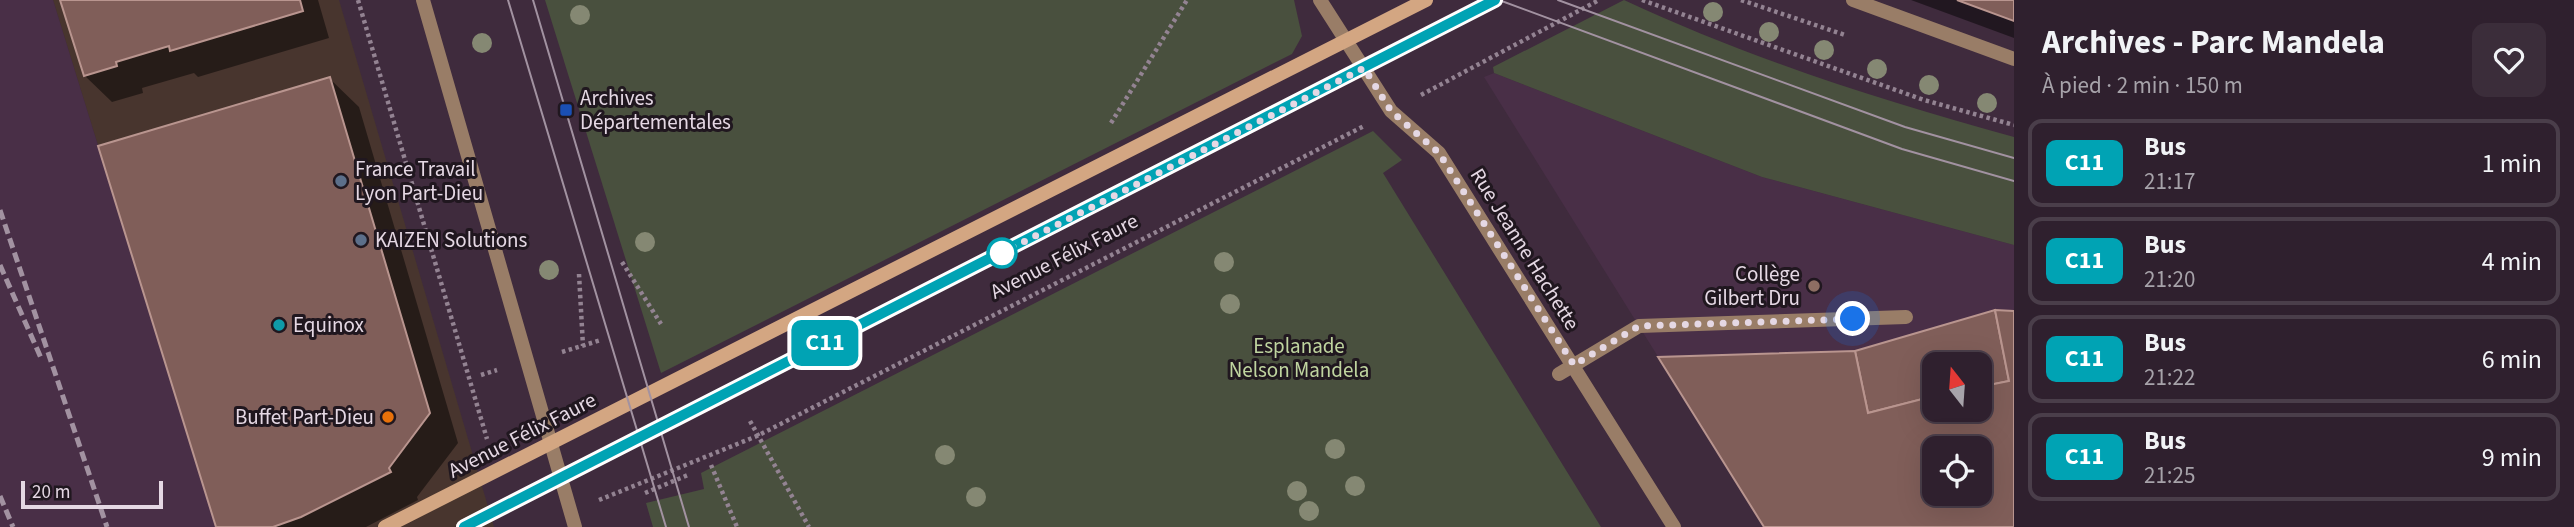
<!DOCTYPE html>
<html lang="fr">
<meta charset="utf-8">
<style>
body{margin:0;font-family:"Source Sans 3",sans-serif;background:#3b2d3a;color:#f1f3f6;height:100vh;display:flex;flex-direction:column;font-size:26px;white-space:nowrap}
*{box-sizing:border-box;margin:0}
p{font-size:23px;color:#a7a3aa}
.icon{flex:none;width:38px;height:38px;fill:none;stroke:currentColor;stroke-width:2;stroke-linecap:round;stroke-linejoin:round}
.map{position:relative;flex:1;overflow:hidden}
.panel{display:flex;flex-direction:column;background:#2f202e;width:560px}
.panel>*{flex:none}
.badge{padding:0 14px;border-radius:10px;font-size:24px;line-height:46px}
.needle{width:46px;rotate:343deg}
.tools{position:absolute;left:1922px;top:352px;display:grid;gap:14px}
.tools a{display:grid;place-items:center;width:70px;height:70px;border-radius:14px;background:#2f202e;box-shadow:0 7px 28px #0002,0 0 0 2px #4a3e4a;font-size:35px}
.scale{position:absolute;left:21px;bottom:18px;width:142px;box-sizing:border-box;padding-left:7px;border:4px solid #e5d8e4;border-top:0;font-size:19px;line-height:24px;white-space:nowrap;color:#e5d8e4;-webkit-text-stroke:5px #20171f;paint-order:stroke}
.you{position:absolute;width:35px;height:35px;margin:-18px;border:5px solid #fff;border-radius:50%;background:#1a73e8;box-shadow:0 0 0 10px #1a73e833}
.map>.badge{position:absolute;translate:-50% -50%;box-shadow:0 0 0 4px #fff}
.round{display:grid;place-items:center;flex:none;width:74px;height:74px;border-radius:14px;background:#3b2d3a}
.headline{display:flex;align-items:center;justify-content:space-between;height:119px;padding:0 28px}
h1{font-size:33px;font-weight:700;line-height:52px}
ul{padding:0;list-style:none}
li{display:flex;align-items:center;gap:21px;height:88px;margin:0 14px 10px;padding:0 14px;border:4px solid #4a3e4a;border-radius:14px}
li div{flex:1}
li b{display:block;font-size:26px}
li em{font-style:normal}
li .badge{min-width:77px;font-weight:700;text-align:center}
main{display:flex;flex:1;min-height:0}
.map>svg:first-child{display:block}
.commercial{fill:#48352e}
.built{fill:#492f47;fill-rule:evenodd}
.green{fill:#49503e}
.shadow{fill:#0007;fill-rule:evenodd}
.building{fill:#805e59;stroke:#b9958f;stroke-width:2;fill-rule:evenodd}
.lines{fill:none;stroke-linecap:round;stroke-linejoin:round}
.path{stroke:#938392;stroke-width:4.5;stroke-dasharray:3.5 3.5;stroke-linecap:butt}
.lane{stroke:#997d67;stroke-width:14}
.street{stroke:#997d67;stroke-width:14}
.secondary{stroke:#d3a682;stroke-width:14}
.tram{stroke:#a292a1;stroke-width:2}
.rail{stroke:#a292a1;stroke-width:5;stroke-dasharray:10 5;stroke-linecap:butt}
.tree{fill:#858873}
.line-casing{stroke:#fff;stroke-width:16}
.line{stroke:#00a3b4;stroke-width:10}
.walk{stroke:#e5d8e4;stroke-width:7;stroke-dasharray:0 12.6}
.transit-dot{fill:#1a4fb4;stroke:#20171f;stroke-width:2.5}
.service-dot{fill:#5c6f8a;stroke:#20171f;stroke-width:2.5}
.stop-dot{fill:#fff;stroke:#00a3b4;stroke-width:3.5}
.education-dot{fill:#8d6e63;stroke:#20171f;stroke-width:2.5}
.culture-dot{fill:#0f9aa8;stroke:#20171f;stroke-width:2.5}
.food-dot{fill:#e8710a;stroke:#20171f;stroke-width:2.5}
.labels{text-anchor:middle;stroke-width:6;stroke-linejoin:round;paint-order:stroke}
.poi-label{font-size:21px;fill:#e5d8e4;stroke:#20171f;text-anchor:start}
.street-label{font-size:21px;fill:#e5d8e4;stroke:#20171f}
.park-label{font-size:21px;fill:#bfd49f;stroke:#20171f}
</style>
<main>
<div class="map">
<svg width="2014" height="527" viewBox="0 0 2014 527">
<rect width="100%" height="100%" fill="#3f2b3d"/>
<path class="commercial" d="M53,0H339L494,527H216Z"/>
<g class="built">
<path d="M0,0H53L216,527H0Z"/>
<path d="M1494,73L1762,177L2014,245V527H1764L1484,77ZM1934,364H1979V410H1934ZM1934,448H1979V494H1934Z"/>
</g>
<g class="green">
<path d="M545,0H1294L1302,36L1292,54L661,373Z"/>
<path d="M1624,0C1748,58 1882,101 2014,137V245L1762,177L1494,73L1493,67Z"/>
<path d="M1373,131L1402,160L1383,173L1601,527H653L646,503L704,489L701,473Z"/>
</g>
<g class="shadow">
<path d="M62,0H318L329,38L198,77L194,73L142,88L143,93L112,102L85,76Z"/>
<path d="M1911,0H2014V38Z"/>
<path d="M330,79L359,107L458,443L417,497L418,500L366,527H218Z"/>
<path d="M2014,313V527H1765L1855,352ZM1934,364H1979V410H1934ZM1934,448H1979V494H1934Z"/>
</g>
<g class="building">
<path d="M60,0H300L303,11L170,51L169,46L116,62L117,66L84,76Z"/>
<path d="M1957,0H2014V21Z"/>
<path d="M330,77L430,413L389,468L391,472L301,517L273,527H216L98,146Z"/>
<path d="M1995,310L2009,381L1979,387V364H1934V396L1868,413L1855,351Z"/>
<path d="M1995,310L2014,311V527H1764L1658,357L1855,351L1868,413L1934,396V410H1979V387L2009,381ZM1934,448H1979V494H1934Z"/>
</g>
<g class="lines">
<g class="path">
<path d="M358,0L487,439"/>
<path d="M1642,0L1924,100L2014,125"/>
<path d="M1741,0L1845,35"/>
<path d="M1421,95L1599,0"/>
<path d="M1111,123L1187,0"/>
<path d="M622,262L661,324"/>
<path d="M579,274L583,346"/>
<path d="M562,352L601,340"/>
<path d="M481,375L497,370"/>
<path d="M750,421L809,527"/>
<path d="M711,465L737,527"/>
<path d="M645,493L688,475"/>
<path d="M599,500L757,436L1364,126"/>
</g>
<g class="lane">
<path d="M1559,374L1639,326L1906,317"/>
<path d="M463,527L1495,0"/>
</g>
<g class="street">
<path d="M423,0L575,527"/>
<path d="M1320,0L1391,111L1439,153L1674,527"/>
<path d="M1853,0L2014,59"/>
</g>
<path class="secondary" d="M385,527L1426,0"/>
<g class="tram">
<path d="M508,0L666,527"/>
<path d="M533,0L689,527"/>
<path d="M1499,0L1902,149L2014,181"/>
<path d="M1558,0L1905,127L2014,158"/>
</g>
<g class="rail">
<path d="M0,210L107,527"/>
<path d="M0,265L41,358"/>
<path d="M0,496L13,527"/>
</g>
</g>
<g class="tree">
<circle cx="1713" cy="12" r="10"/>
<circle cx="580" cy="15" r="10"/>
<circle cx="1769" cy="32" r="10"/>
<circle cx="482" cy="43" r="10"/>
<circle cx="1824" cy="50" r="10"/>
<circle cx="1877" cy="69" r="10"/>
<circle cx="1929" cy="85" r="10"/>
<circle cx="1987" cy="103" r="10"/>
<circle cx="645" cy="242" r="10"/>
<circle cx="1224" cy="262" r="10"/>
<circle cx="549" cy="270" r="10"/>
<circle cx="1230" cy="304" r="10"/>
<circle cx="1335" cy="449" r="10"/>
<circle cx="945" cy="455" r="10"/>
<circle cx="1355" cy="486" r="10"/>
<circle cx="1297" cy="491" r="10"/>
<circle cx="976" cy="497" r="10"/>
<circle cx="1309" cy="511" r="10"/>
</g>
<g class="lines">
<g class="line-casing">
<path id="line" d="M464,527L1495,0"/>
</g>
<use href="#line" class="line"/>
<path class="walk" d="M1002,253L1364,68L1391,111L1439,153L1574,365L1639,326L1853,319"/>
</g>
<rect class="transit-dot" x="559" y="103" width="14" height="14" rx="3.5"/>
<g class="service-dot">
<circle cx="341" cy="181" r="7"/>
<circle cx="361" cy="240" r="7"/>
</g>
<circle class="stop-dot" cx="1002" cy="253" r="14"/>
<circle class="education-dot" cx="1814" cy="286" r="7"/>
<circle class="culture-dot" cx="279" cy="325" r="7"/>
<circle class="food-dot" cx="388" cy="417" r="7"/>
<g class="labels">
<g class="poi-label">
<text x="580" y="105">Archives<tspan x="580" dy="24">Départementales</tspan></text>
<text x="355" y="176">France Travail<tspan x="355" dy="24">Lyon Part-Dieu</tspan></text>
<text x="375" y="247">KAIZEN Solutions</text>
<text x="1800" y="281" text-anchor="end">Collège<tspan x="1800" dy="24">Gilbert Dru</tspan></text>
<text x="293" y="332">Equinox</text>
<text x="374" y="424" text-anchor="end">Buffet Part-Dieu</text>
</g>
<g class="street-label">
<text transform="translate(1525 249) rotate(58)" y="7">Rue Jeanne Hachette</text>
<text transform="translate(1064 256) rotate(-27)" y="7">Avenue Félix Faure</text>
<text transform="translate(522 435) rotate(-27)" y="7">Avenue Félix Faure</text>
</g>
<g class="park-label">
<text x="1299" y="353">Esplanade<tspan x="1299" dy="24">Nelson Mandela</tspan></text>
</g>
</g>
</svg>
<div class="tools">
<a><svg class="needle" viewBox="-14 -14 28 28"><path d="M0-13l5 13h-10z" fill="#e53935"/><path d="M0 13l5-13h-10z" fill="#a7a3aa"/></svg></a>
<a><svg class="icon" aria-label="locate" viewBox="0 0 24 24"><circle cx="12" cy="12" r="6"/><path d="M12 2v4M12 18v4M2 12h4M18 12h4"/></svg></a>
</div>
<div class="scale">20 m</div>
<div class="you" style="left:1853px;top:319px"></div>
<b class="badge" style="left:825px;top:343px;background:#00a3b4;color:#fff">C11</b>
</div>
<section class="panel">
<div class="headline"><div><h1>Archives - Parc Mandela</h1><p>À pied · 2 min · 150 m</p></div><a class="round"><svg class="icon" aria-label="heart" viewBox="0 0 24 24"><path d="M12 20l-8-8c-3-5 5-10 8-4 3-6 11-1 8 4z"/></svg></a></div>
<ul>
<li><span class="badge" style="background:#00a3b4;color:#fff">C11</span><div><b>Bus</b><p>21:17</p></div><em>1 min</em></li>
<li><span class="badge" style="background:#00a3b4;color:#fff">C11</span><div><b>Bus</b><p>21:20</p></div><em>4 min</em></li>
<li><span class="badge" style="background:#00a3b4;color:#fff">C11</span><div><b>Bus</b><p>21:22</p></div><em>6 min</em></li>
<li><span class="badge" style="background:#00a3b4;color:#fff">C11</span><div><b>Bus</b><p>21:25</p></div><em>9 min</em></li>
</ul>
</section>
</main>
